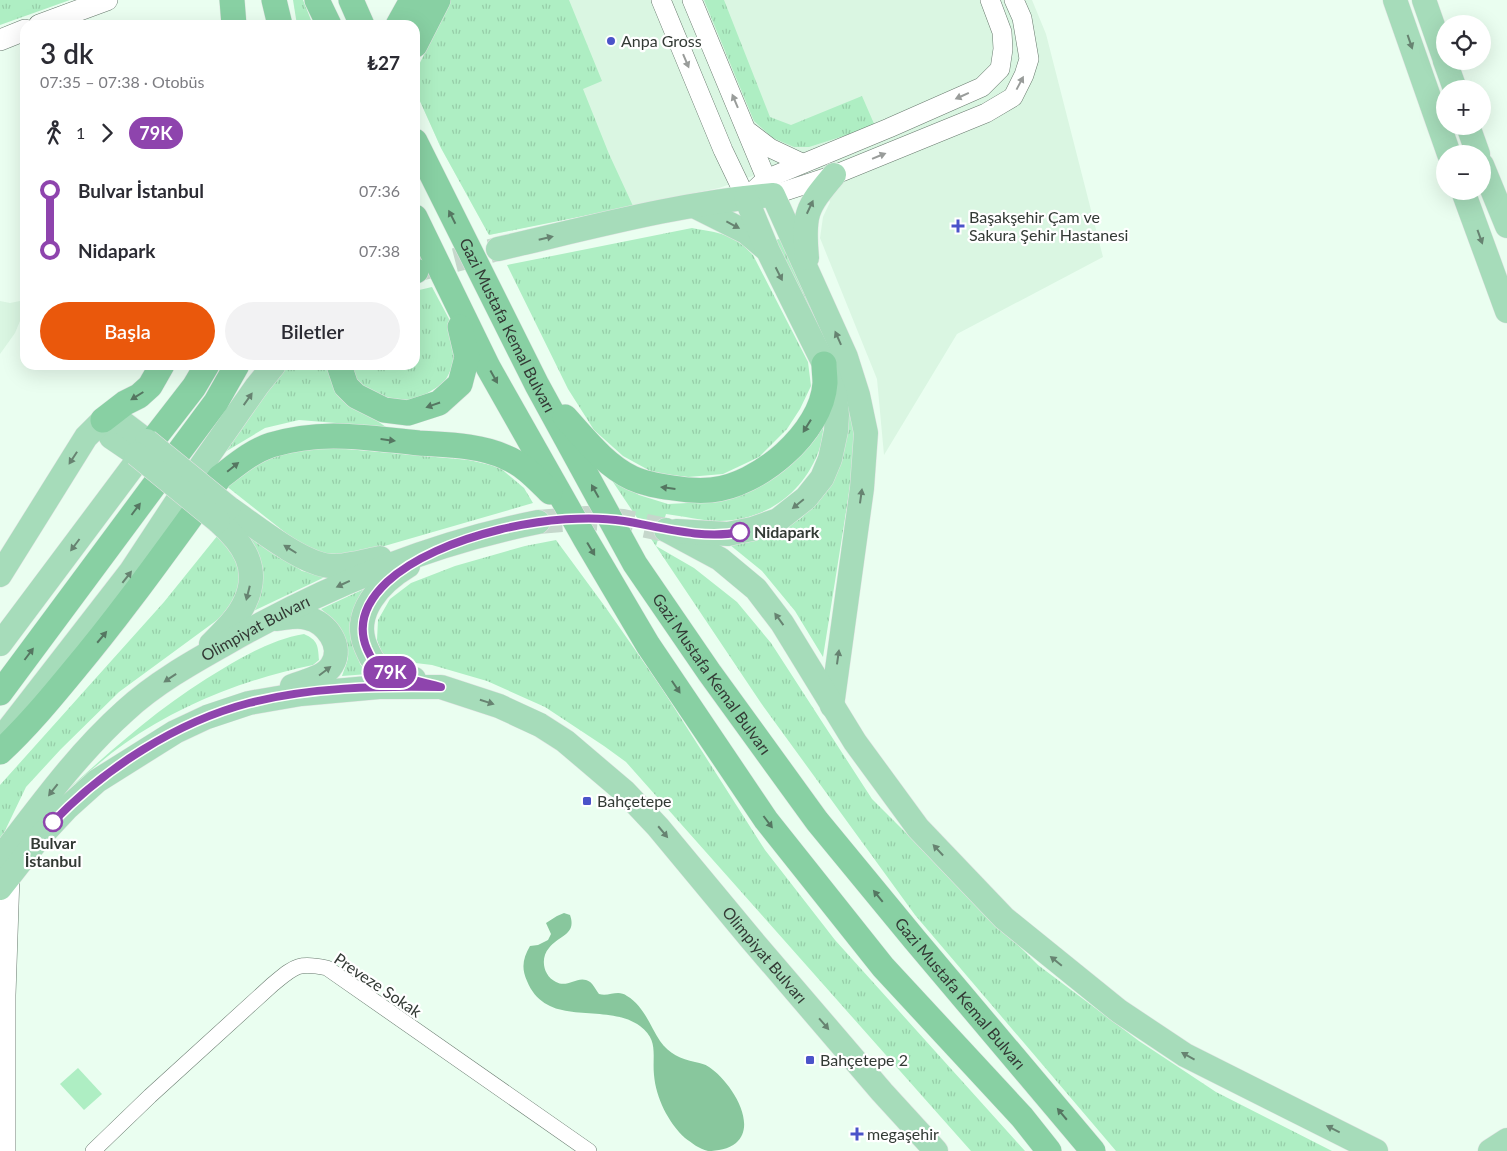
<!DOCTYPE html>
<html lang="tr">
<meta charset="utf-8">
<style>
body{margin:0;font-family:Lato,sans-serif;background:#f2f2f3;color:#2b2b33;height:100vh;display:flex;flex-direction:column;font-size:19px;white-space:nowrap}
*{box-sizing:border-box;margin:0}
p{font-size:16px;color:#7c7c81}
.icon{flex:none;width:28px;height:28px;fill:none;stroke:currentColor;stroke-width:2;stroke-linecap:round;stroke-linejoin:round}
.map{position:relative;flex:1;overflow:hidden}
.side{position:absolute;left:20px;top:20px;width:400px;height:350px;display:flex;flex-direction:column;background:#fff;border-radius:15px;box-shadow:0 5px 20px #0002}
.side>*{flex:none}
.badge{padding:0 10px;border-radius:16px;font-size:18px;line-height:32px}
.controls{position:absolute;left:1436px;top:15px;display:grid;gap:10px}
.controls a{display:grid;place-items:center;width:55px;height:55px;border-radius:50%;background:#fff;box-shadow:0 5px 20px #0002;font-size:25px}
.map>.badge{position:absolute;translate:-50% -50%;box-shadow:0 0 0 2px #fff}
.legs{display:flex;align-items:center;gap:8px;height:55px;padding:0 20px;font-size:16px}
.legs p{margin-inline-start:auto}
.overview{display:flex;align-items:center;justify-content:space-between;height:85px;padding:0 20px}
h1{font-size:28px;font-weight:600;line-height:38px}
.cta{display:flex;gap:10px;margin-top:auto;padding:10px 20px}
.cta a{flex:1;height:58px;border-radius:30px;background:#ea580c;color:#fff;font-size:20px;font-weight:600;line-height:58px;text-align:center}
.cta a+a{background:#f2f2f3;color:#2b2b33}
ul{padding:0 20px;list-style:none}
li{display:flex;align-items:center;gap:18px;height:60px;font-size:19px}
li i{display:grid;place-items:center;width:8px;height:100%;margin:0 6px;background:currentColor}
li i::after{content:'';width:12px;height:12px;margin:-6px;border:4px solid;border-radius:50%;background:#fff}
li p{margin-inline-start:auto}
li:first-child i{background:linear-gradient(#0000 50%,currentColor 0)}
li:last-child i{background:linear-gradient(currentColor 50%,#0000 0)}
.map>svg:first-child{display:block}
.built{fill:#daf6e2}
.grass{fill:url(#grass-tufts)}
.pitch{fill:#aeeec3}
.water{fill:#88c79d}
.lines{fill:none;stroke-linecap:round;stroke-linejoin:round}
.primary-tunnel{stroke:#c5d7cb;stroke-width:24;stroke-dasharray:24 12;stroke-linecap:butt}
.minor-casing{stroke:#687a6e;stroke-width:16}
.tertiary-casing{stroke:#687a6e;stroke-width:20}
.secondary-casing{stroke:#687a6e;stroke-width:22}
.primary-casing{stroke:#e2e3e3;stroke-width:25}
.trunk-casing{stroke:#e2e3e3;stroke-width:26}
.minor{stroke:#fff;stroke-width:15}
.tertiary{stroke:#fff;stroke-width:19}
.secondary{stroke:#fff;stroke-width:21}
.primary{stroke:#a6dcba;stroke-width:24}
.trunk{stroke:#88d0a3;stroke-width:25}
.primary-bridge-casing{stroke:#e2e3e3;stroke-width:25;stroke-linecap:butt}
.primary-bridge{stroke:#a6dcba;stroke-width:24}
.oneway{fill:#678371}
.oneway2{fill:#999c9a}
.oneway3{fill:#557661}
.line-1-casing{stroke:#fff;stroke-width:11}
.line-1{stroke:#8e44ad;stroke-width:8}
.poi-dot{fill:#4b53c9;stroke:#fff;stroke-width:2}
.stop-1-dot{fill:#fff;stroke:#8e44ad;stroke-width:2.5}
.labels{text-anchor:middle;stroke-width:4.5;stroke-linejoin:round;paint-order:stroke}
.poi-label{font-size:16px;fill:#333a35;stroke:#fff;text-anchor:start}
.street-label{font-size:16px;fill:#333a35;stroke:#fff}
.stop-label{font-size:16px;font-weight:bold;fill:#333a35;stroke:#fff;text-anchor:start}
</style>
<div class="map">
<svg width="1507" height="1151" viewBox="0 0 1507 1151">
<defs>
<pattern id="grass-tufts" width="24" height="20" patternUnits="userSpaceOnUse" patternTransform="scale(1.25)"><rect width="24" height="20" fill="#aeeec3"/><path d="M3 7l-1-3M5 7V3M7 7l1-3M15 17l-1-3M17 17v-4M19 17l1-3" fill="none" stroke="#96cda8"/></pattern>
</defs>
<rect width="100%" height="100%" fill="#eafef0"/>
<g class="built">
<path d="M451,0H1032L1046,34L1103,257L957,334L884,455L877,379L820,238L823,217L830,202L809,156L719,188L489,235L441,148L415,90V73Z"/>
<path d="M25,300V309L15,333L0,354V301L10,303Z"/>
</g>
<g class="grass">
<path d="M0,0H70L0,25Z"/>
<path d="M293,0H303L313,25H297Z"/>
<path d="M451,0H569L602,81L583,89L609,154L633,206L489,235L441,148L415,90V73Z"/>
<path d="M704,0H724L770,117L791,125L862,96L875,126L809,147H794L773,138L754,121Z"/>
<path d="M692,228C719,233 733,233 753,255L808,362L811,386L800,409L787,429L759,457L723,474L688,477L654,473L623,456L594,430L568,389L507,265Z"/>
<path d="M781,238L852,397L856,449L823,657L795,611L762,571L730,545L769,537L800,519L823,496L838,466L847,422L774,241Z"/>
<path d="M432,287L456,332L455,362L444,383L426,394L402,402L379,395L359,385L348,365H415V291Z"/>
<path d="M283,365H326L337,393L386,427L299,420L265,428L220,455Z"/>
<path d="M825,418C823,427 823,438 820,448C804,493 767,520 719,521C702,521 683,516 666,514L656,546L694,568L737,602L771,643L872,799L1038,965L1139,1041L1216,1092L1332,1151H1116L915,915L761,703L609,476L639,495L668,504L707,502Z"/>
<path d="M335,448L469,460L499,467L524,488L533,503L381,547L334,556L306,549L225,485L255,461L306,449Z"/>
<path d="M248,530L302,571L327,576L245,615L253,546Z"/>
<path d="M218,535L234,549L239,567V592L228,612L119,692L61,749L26,787L0,841V785L164,602Z"/>
<path d="M556,540L606,608L661,687L765,850L835,940L1025,1151H971L626,762L604,746L545,707L487,681L432,665L391,660L382,653L377,640L378,620L390,599L411,583L455,566L525,546Z"/>
<path d="M364,589L355,610L356,645L360,664L368,674L342,676C344,670 347,663 348,657C350,636 336,621 321,609Z"/>
<path d="M304,634C318,640 318,646 319,660L313,665C246,679 180,704 124,744C104,758 85,776 65,792C115,747 165,702 224,668C249,653 275,639 304,634Z"/>
</g>
<path class="pitch" d="M78,1068L102,1094L84,1110L60,1084Z"/>
<path class="water" d="M564,913L570,915C577,935 559,935 549,948C540,958 543,976 556,982C567,988 576,977 586,980C593,982 595,989 599,994C609,997 618,989 627,996C644,1006 650,1026 660,1041C669,1054 681,1059 695,1062C699,1063 705,1064 709,1067C728,1079 759,1123 736,1143C729,1149 717,1151 708,1151C699,1149 692,1143 685,1138C668,1122 656,1098 654,1075C652,1055 659,1040 640,1026C606,1001 547,1030 527,981C521,968 523,958 530,946L538,945L548,940L551,934L546,923L557,916Z"/>
<g class="lines">
<g class="primary-tunnel">
<path d="M420,269L498,249"/>
<path d="M538,522L587,518L623,521L666,530"/>
</g>
<g class="minor-casing">
<path id="minor" d="M93,1151L150,1096L273,984C295,966 298,962 327,968L589,1151"/>
</g>
<g class="tertiary-casing">
<g id="tertiary">
<path d="M661,0L723,150L746,198L766,179L889,128L982,87L1000,69L1003,49L1002,32L990,0"/>
<path d="M692,0L773,195L834,175L986,113L1013,97L1024,75L1029,59L1022,18L1014,0"/>
<path d="M749,132L770,148L802,163"/>
<path d="M6,1151V995L10,876"/>
</g>
</g>
<g class="secondary-casing">
<g id="secondary">
<path d="M39,25L107,0"/>
<path d="M0,40L25,30"/>
</g>
</g>
<g class="primary-casing">
<g id="primary">
<path d="M1395,0L1449,154"/>
<path d="M1424,0L1445,60"/>
<path d="M1445,61L1455,89"/>
<path d="M1468,126L1478,154"/>
<path d="M1482,165L1507,226"/>
<path d="M1463,191L1507,311"/>
<path d="M694,206L746,232L765,248"/>
<path d="M498,249C589,228 680,203 773,195L846,357L858,395L866,433L862,488L832,706"/>
<path d="M807,258C803,214 806,208 834,175"/>
<path d="M103,420L111,437L136,454"/>
<path d="M229,508C254,525 300,563 330,566C343,567 365,561 380,558"/>
<path d="M666,530L720,559L756,589L782,623L855,742L918,828L1004,918L1119,1011L1185,1055L1376,1151"/>
<path d="M676,531L728,534L752,529L778,520L806,498L822,478L830,459L836,431L837,415L835,395L824,364L768,251L746,198"/>
<path d="M408,566C381,582 351,613 366,647C369,654 372,661 378,666C388,674 402,676 414,679"/>
<path d="M0,575L86,437L103,420L122,422L147,441"/>
<path d="M276,619C287,618 297,615 307,618C326,622 344,646 332,665C325,678 304,681 292,686"/>
<path d="M0,644L152,441"/>
<path d="M211,644C223,632 238,618 245,602C261,568 243,543 218,521"/>
<path d="M0,740L131,571L187,486L257,386L274,365"/>
<path id="s1" d="M0,858C39,807 77,754 125,711C154,684 191,663 225,644C322,588 428,544 538,522"/>
<path id="s2" d="M0,888L40,837L67,808L97,781L175,732L207,717L249,703L301,694L379,687H441L499,706L540,725L565,741L625,792L658,827L751,939L882,1092L936,1151"/>
<path d="M1490,1151L1507,1140"/>
</g>
</g>
<g class="trunk-casing">
<g id="trunk">
<path d="M232,0L234,25"/>
<path d="M274,0L280,25"/>
<path d="M317,0L329,25"/>
<path d="M351,0L362,25"/>
<path d="M398,25L412,0"/>
<path d="M415,45L438,0"/>
<path id="s3" d="M415,141L537,385L635,564L709,672L817,821L915,940L1093,1151"/>
<path d="M415,217L488,367L586,540L648,645L766,820L883,967L1022,1117L1049,1151"/>
<path d="M415,271H416"/>
<path d="M339,365L346,386L356,396L384,410L408,413L439,403L460,384L467,357L460,327"/>
<path d="M565,417C585,439 605,465 632,478C645,484 659,486 673,488C685,490 698,491 711,490C758,486 822,433 825,383C825,377 824,370 824,364"/>
<path d="M103,420L125,403L139,396L150,386L162,365"/>
<path d="M156,436L194,387L207,365"/>
<path d="M0,693L216,402L237,365"/>
<path d="M0,752C27,727 51,698 74,670C126,608 172,542 220,477C236,465 252,451 271,445C323,429 367,438 419,443C447,445 479,445 505,457C523,464 536,478 550,492"/>
</g>
</g>
<use href="#minor" class="minor"/>
<use href="#tertiary" class="tertiary"/>
<use href="#secondary" class="secondary"/>
<use href="#primary" class="primary"/>
<use href="#trunk" class="trunk"/>
<g class="primary-bridge-casing">
<g id="primary-bridge">
<path d="M147,441L229,508"/>
<path d="M136,454L218,521"/>
</g>
</g>
<use href="#primary-bridge" class="primary-bridge"/>
</g>
<defs><path id="oneway-solid" d="M-6-.8H1V-3.2L6.5 0L1 3.2V.8H-6Z" transform="scale(1.25)"/></defs>
<g class="oneway">
<use href="#oneway-solid" transform="translate(1410 42) rotate(71)"/>
<use href="#oneway-solid" transform="translate(810 207) rotate(-65)"/>
<use href="#oneway-solid" transform="translate(733 225) rotate(28)"/>
<use href="#oneway-solid" transform="translate(1480 237) rotate(70)"/>
<use href="#oneway-solid" transform="translate(546 238) rotate(-13)"/>
<use href="#oneway-solid" transform="translate(779 274) rotate(63)"/>
<use href="#oneway-solid" transform="translate(838 338) rotate(-114)"/>
<use href="#oneway-solid" transform="translate(248 399) rotate(-55)"/>
<use href="#oneway-solid" transform="translate(73 458) rotate(123)"/>
<use href="#oneway-solid" transform="translate(861 496) rotate(-82)"/>
<use href="#oneway-solid" transform="translate(798 504) rotate(141)"/>
<use href="#oneway-solid" transform="translate(75 545) rotate(127)"/>
<use href="#oneway-solid" transform="translate(290 549) rotate(-148)"/>
<use href="#oneway-solid" transform="translate(127 577) rotate(-52)"/>
<use href="#oneway-solid" transform="translate(343 584) rotate(155)"/>
<use href="#oneway-solid" transform="translate(248 593) rotate(104)"/>
<use href="#oneway-solid" transform="translate(779 619) rotate(-126)"/>
<use href="#oneway-solid" transform="translate(838 657) rotate(-82)"/>
<use href="#oneway-solid" transform="translate(325 671) rotate(-37)"/>
<use href="#oneway-solid" transform="translate(170 678) rotate(146)"/>
<use href="#oneway-solid" transform="translate(487 702) rotate(18)"/>
<use href="#oneway-solid" transform="translate(53 790) rotate(128)"/>
<use href="#oneway-solid" transform="translate(663 832) rotate(50)"/>
<use href="#oneway-solid" transform="translate(938 850) rotate(-133)"/>
<use href="#oneway-solid" transform="translate(1056 961) rotate(-141)"/>
<use href="#oneway-solid" transform="translate(824 1024) rotate(49)"/>
<use href="#oneway-solid" transform="translate(1188 1056) rotate(-151)"/>
<use href="#oneway-solid" transform="translate(1333 1129) rotate(-153)"/>
</g>
<g class="oneway2">
<use href="#oneway-solid" transform="translate(686 61) rotate(67)"/>
<use href="#oneway-solid" transform="translate(1020 83) rotate(-62)"/>
<use href="#oneway-solid" transform="translate(962 96) rotate(156)"/>
<use href="#oneway-solid" transform="translate(735 101) rotate(-113)"/>
<use href="#oneway-solid" transform="translate(879 156) rotate(-22)"/>
</g>
<g class="oneway3">
<use href="#oneway-solid" transform="translate(452 217) rotate(-117)"/>
<use href="#oneway-solid" transform="translate(494 377) rotate(61)"/>
<use href="#oneway-solid" transform="translate(137 396) rotate(148)"/>
<use href="#oneway-solid" transform="translate(433 405) rotate(161)"/>
<use href="#oneway-solid" transform="translate(807 426) rotate(122)"/>
<use href="#oneway-solid" transform="translate(388 440) rotate(7)"/>
<use href="#oneway-solid" transform="translate(233 467) rotate(-39)"/>
<use href="#oneway-solid" transform="translate(668 488) rotate(-173)"/>
<use href="#oneway-solid" transform="translate(595 491) rotate(-119)"/>
<use href="#oneway-solid" transform="translate(136 509) rotate(-53)"/>
<use href="#oneway-solid" transform="translate(591 549) rotate(59)"/>
<use href="#oneway-solid" transform="translate(102 637) rotate(-50)"/>
<use href="#oneway-solid" transform="translate(29 654) rotate(-53)"/>
<use href="#oneway-solid" transform="translate(676 687) rotate(56)"/>
<use href="#oneway-solid" transform="translate(768 822) rotate(53)"/>
<use href="#oneway-solid" transform="translate(878 896) rotate(-129)"/>
<use href="#oneway-solid" transform="translate(1062 1114) rotate(-130)"/>
</g>
<g class="lines">
<g class="line-1-casing">
<path id="line-1" d="M53,822C104,769 176,722 249,703C311,687 377,686 441,687C424,682 389,676 377,665C372,661 370,655 367,649C356,623 368,600 387,582C438,535 556,510 624,521C660,527 703,540 740,532"/>
</g>
<use href="#line-1" class="line-1"/>
</g>
<g class="poi-dot">
<circle cx="611" cy="41" r="5"/>
<path d="M955.5 218.5h5v5h5v5h-5v5h-5v-5h-5v-5h5z"/>
<rect x="582" y="796" width="10" height="10" rx="2.5"/>
<rect x="805" y="1055" width="10" height="10" rx="2.5"/>
<path d="M854.5 1126.5h5v5h5v5h-5v5h-5v-5h-5v-5h5z"/>
</g>
<g class="stop-1-dot">
<circle cx="740" cy="532" r="9"/>
<circle cx="53" cy="822" r="9"/>
</g>
<g class="labels">
<g class="poi-label">
<text x="621" y="47">Anpa Gross</text>
<text x="969" y="223">Başakşehir Çam ve<tspan x="969" dy="18">Sakura Şehir Hastanesi</tspan></text>
<text x="597" y="807">Bahçetepe</text>
<text x="820" y="1066">Bahçetepe 2</text>
<text x="867" y="1140">megaşehir</text>
</g>
<g class="street-label">
<text dy="6" stroke="none"><textPath href="#s3" startOffset="206">Gazi Mustafa Kemal Bulvarı</textPath></text>
<text dy="6" stroke="none"><textPath href="#s1" startOffset="348">Olimpiyat Bulvarı</textPath></text>
<text dy="6" stroke="none"><textPath href="#s3" startOffset="611">Gazi Mustafa Kemal Bulvarı</textPath></text>
<text dy="6" stroke="none"><textPath href="#s2" startOffset="939">Olimpiyat Bulvarı</textPath></text>
<text transform="translate(378 985) rotate(34)" y="6">Preveze Sokak</text>
<text dy="6" stroke="none"><textPath href="#s3" startOffset="1016">Gazi Mustafa Kemal Bulvarı</textPath></text>
</g>
<g class="stop-label">
<text x="754" y="538">Nidapark</text>
<text x="53" y="849" text-anchor="middle">Bulvar<tspan x="53" dy="18">İstanbul</tspan></text>
</g>
</g>
</svg>
<div class="controls">
<a><svg class="icon" aria-label="locate" viewBox="0 0 24 24"><circle cx="12" cy="12" r="6"/><path d="M12 2v4M12 18v4M2 12h4M18 12h4"/></svg></a>
<a>+</a>
<a>−</a>
</div>
<b class="badge" style="left:390px;top:672px;background:#8e44ad;color:#fff">79K</b>
<section class="side">
<div class="overview"><div><h1>3 dk</h1><p>07:35 – 07:38 · Otobüs</p></div><b>₺27</b></div>
<div class="legs"><svg class="icon" aria-label="walk" viewBox="0 0 24 24"><circle cx="13" cy="4" r="2"/><path d="M13 8l-2 6 4 7M11 14l-3 7M7 12l3-4h3l4 4"/></svg>1<svg class="icon" aria-label="forward" viewBox="0 0 24 24"><path d="M9 5l7 7-7 7"/></svg><b class="badge" style="background:#8e44ad;color:#fff">79K</b></div>
<ul>
<li><i style="color:#8e44ad"></i><b>Bulvar İstanbul</b><p>07:36</p></li>
<li><i style="color:#8e44ad"></i><b>Nidapark</b><p>07:38</p></li>
</ul>
<div class="cta"><a>Başla</a><a>Biletler</a></div>
</section>
</div>
